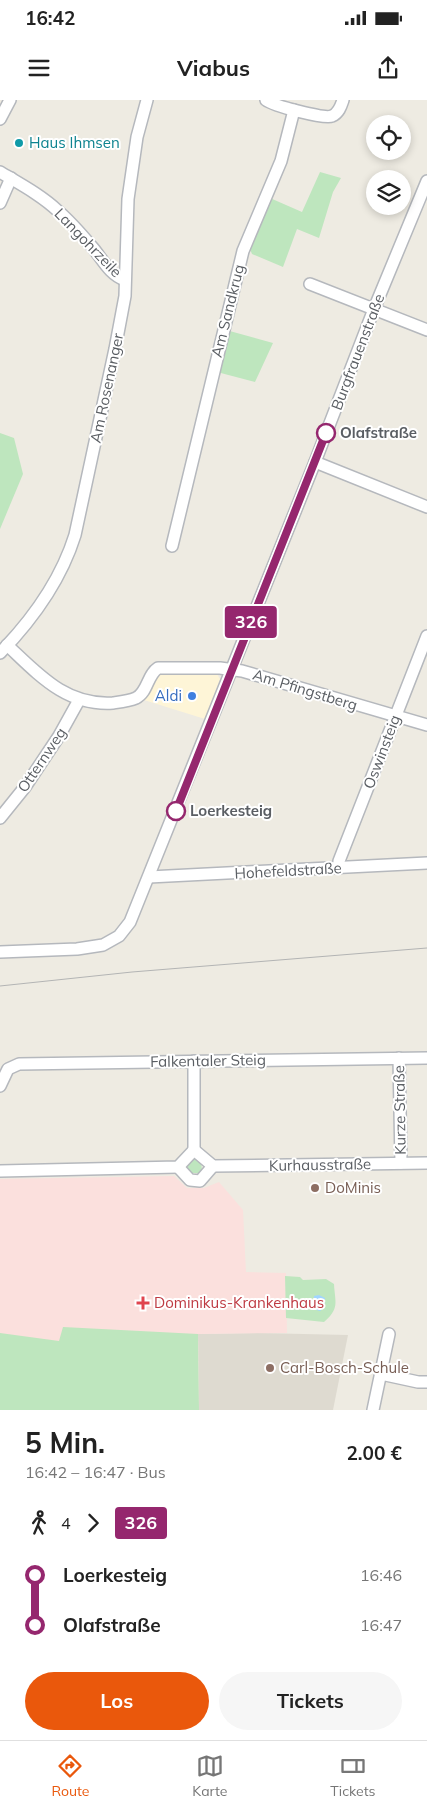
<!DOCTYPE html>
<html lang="de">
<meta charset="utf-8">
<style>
body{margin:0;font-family:Mulish,sans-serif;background:#f6f6f6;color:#222;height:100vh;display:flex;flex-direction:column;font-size:19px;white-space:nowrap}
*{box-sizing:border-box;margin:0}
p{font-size:16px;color:#767676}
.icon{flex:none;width:28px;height:28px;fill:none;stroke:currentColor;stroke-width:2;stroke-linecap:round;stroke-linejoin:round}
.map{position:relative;height:1310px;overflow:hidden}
.panel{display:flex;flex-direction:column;background:#fff;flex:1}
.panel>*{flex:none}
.badge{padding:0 10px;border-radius:4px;font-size:18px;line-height:32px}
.fabs{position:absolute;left:366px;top:15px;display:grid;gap:10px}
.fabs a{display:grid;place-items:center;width:45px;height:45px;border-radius:50%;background:#fff;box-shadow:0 2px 8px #0003;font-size:25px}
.map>.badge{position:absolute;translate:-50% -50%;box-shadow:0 0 0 2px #fff}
.legs{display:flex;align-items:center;gap:8px;height:55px;padding:0 25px;font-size:16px}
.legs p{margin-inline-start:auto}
.head{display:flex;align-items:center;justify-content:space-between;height:85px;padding:0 25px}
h1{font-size:28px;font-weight:700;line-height:38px}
.cta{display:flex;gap:10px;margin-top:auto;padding:10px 25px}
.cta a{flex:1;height:58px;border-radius:30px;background:#ea580c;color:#fff;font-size:20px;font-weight:700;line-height:58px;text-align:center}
.cta a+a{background:#f6f6f6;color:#222}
ul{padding:0 25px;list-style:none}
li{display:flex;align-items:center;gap:18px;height:50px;font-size:19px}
li i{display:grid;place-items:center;width:8px;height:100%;margin:0 6px;background:currentColor}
li i::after{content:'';width:12px;height:12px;margin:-6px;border:4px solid;border-radius:50%;background:#fff}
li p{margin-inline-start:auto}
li:first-child i{background:linear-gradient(#0000 50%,currentColor 0)}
li:last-child i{background:linear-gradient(currentColor 50%,#0000 0)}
.status{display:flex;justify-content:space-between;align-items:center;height:35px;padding:0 25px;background:#fff;direction:ltr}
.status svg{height:14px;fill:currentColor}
header{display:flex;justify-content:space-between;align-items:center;height:65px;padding:0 25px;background:#fff;font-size:22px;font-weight:700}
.tabs{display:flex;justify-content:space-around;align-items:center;height:70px;border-top:1px solid #e0e0e0;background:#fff;font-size:14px;color:#767676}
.tabs a{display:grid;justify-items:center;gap:2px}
.tabs .current{color:#ea580c}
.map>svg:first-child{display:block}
.commercial{fill:#fef5d7}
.education{fill:#dedad0}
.medical{fill:#fbe0dd}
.green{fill:#bee6be}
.water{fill:#a1d5ff}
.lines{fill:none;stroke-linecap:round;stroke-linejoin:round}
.minor-casing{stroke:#b5b8bd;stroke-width:14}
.minor{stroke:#fff;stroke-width:11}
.tram{stroke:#b3b4b4;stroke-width:1}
.line-1-casing{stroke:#fff;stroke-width:11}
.line-1{stroke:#95276e;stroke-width:8}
.culture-dot{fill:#0f9aa8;stroke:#fff;stroke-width:2}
.stop-1-dot{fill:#fff;stroke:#95276e;stroke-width:2.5}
.shop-dot{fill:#3f7fe0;stroke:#fff;stroke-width:2}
.education-dot{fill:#8d6e63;stroke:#fff;stroke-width:2}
.health-dot{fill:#e0444e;stroke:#fff;stroke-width:2}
.labels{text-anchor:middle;stroke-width:4;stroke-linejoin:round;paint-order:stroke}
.culture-label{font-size:15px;fill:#0d838f;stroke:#fff;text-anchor:start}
.street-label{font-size:15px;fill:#5a5e63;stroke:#fff}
.stop-label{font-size:15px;font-weight:bold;fill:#5a5e63;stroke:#fff;text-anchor:start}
.shop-label{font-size:15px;fill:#366cbe;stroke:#fff;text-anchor:end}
.education-label{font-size:15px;fill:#785e54;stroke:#fff;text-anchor:start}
.health-label{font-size:15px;fill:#be3a42;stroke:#fff;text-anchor:start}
</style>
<div class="status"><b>16:42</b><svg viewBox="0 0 49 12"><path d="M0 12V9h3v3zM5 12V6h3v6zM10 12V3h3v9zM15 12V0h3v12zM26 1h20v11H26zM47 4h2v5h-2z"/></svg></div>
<header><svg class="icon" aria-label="menu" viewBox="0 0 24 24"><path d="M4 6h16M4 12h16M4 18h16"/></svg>Viabus<svg class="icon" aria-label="share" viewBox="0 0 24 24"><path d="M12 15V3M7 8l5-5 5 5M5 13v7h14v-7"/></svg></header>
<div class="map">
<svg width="427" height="1310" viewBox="0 0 427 1310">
<rect width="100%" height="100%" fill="#eeebe2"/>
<path class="commercial" d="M163,573L217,574L220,579L205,619L144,600L155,578Z"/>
<path class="education" d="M259,1233L348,1235L333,1310H199L198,1234Z"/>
<path class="medical" d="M174,1076L187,1088H204L219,1082L243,1110L246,1172L286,1173L287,1233L198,1234L199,1310H0V1079Z"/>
<g class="green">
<path d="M320,72L341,78L333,92L319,138L297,129L283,167L252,154L249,147L270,98L302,112Z"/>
<path d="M226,230L273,243L255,282L217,272Z"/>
<path d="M0,333L14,338L23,374L0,429Z"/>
<path d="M191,1058H199L201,1060L202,1071L199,1073H189L186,1071V1063Z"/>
<path d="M285,1176L300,1177L303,1180L326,1179L334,1184C335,1203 340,1208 324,1222L286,1218Z"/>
<path d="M63,1227L198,1234L199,1310H0V1233L59,1241Z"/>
</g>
<path class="water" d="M319,1195L325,1198L324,1208L320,1211L313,1209L314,1196Z"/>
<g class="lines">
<g class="minor-casing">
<g id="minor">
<path d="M266,0C274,6 324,19 332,16C339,13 341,6 343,0"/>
<path d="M0,19L10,0"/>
<path d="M0,72C20,84 41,95 58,111C71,122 82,135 93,148C103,160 110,175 125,180"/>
<path d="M0,103L11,78"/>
<path d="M310,184L427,230"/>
<path d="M315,362L427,407"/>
<path d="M172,446L243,151L281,61L294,10"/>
<path d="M7,545C39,575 66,606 113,603C120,602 129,601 136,598C148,592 147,575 158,568H220L242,571L427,625"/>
<path d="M0,553C33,519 61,480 75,435L115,249L125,196L128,99L137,37L147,0"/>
<path d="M0,718L25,687L59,636L79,600"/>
<path d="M339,768V761L427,536"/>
<path d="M149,777L427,763"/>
<path d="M0,852L77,849L103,845L119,836L130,822L315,362L374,209L427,81"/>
<path d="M399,958L401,1063"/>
<path d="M194,961V1050"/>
<path d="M0,986L8,969L19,964L427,958"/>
<path d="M194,1050L213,1066L427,1063"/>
<path d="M178,1067L190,1080L200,1081L213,1066"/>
<path d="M0,1071L178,1067L194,1050"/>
<path d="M381,1274L418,1282H427"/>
<path d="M373,1310L389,1234"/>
</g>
</g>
<use href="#minor" class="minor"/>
<path class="tram" d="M0,886L132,872L427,848"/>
</g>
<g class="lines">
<g class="line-1-casing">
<path id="line-1" d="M176,711L326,333"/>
</g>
<use href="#line-1" class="line-1"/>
</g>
<circle class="culture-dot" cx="19" cy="43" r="5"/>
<g class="stop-1-dot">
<circle cx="326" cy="333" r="9"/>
<circle cx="176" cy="711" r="9"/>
</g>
<circle class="shop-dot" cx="192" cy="596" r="5"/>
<g class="education-dot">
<circle cx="315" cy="1088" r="5"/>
<circle cx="270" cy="1268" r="5"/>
</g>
<path class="health-dot" d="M140.5 1195.5h5v5h5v5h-5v5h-5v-5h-5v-5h5z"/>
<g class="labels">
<g class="culture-label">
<text x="29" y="48">Haus Ihmsen</text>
</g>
<g class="street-label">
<text transform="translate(88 143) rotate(46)" y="5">Langohrzeile</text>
<text transform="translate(228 211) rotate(-76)" y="5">Am Sandkrug</text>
<text transform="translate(358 252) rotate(-69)" y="5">Burgfrauenstraße</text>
<text transform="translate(107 288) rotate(-78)" y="5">Am Rosenanger</text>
<text transform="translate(305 590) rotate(17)" y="5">Am Pfingstberg</text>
<text transform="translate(382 652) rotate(-69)" y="5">Oswinsteig</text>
<text transform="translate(42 660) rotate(-56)" y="5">Otternweg</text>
<text transform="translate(288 771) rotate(-3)" y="5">Hohefeldstraße</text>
<text transform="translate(208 961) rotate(-1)" y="5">Falkentaler Steig</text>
<text transform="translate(400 1010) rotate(-91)" y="5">Kurze Straße</text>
<text transform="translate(320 1065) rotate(-1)" y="5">Kurhausstraße</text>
</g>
<g class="stop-label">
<text x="340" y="338">Olafstraße</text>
<text x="190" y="716">Loerkesteig</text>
</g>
<g class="shop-label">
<text x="182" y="601">Aldi</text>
</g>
<g class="education-label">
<text x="325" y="1093">DoMinis</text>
<text x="280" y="1273">Carl-Bosch-Schule</text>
</g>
<g class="health-label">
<text x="154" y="1208">Dominikus-Krankenhaus</text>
</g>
</g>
</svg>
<div class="fabs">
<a><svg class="icon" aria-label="locate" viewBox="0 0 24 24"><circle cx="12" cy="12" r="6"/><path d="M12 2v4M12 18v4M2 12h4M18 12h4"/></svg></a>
<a><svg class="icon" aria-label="layers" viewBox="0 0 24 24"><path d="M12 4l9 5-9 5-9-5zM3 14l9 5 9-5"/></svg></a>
</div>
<b class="badge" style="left:251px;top:522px;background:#95276e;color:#fff">326</b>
</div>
<section class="panel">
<div class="head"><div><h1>5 Min.</h1><p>16:42 – 16:47 · Bus</p></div><b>2.00 €</b></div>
<div class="legs"><svg class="icon" aria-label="walk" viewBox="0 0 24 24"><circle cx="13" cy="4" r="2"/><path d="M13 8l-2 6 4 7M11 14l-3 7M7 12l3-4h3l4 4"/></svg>4<svg class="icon" aria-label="forward" viewBox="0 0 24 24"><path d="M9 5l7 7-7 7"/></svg><b class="badge" style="background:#95276e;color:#fff">326</b></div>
<ul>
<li><i style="color:#95276e"></i><b>Loerkesteig</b><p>16:46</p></li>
<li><i style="color:#95276e"></i><b>Olafstraße</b><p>16:47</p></li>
</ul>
<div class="cta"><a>Los</a><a>Tickets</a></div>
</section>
<nav class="tabs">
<a class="current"><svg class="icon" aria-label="directions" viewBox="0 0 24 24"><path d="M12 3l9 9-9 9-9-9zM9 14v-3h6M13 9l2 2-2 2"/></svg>Route</a>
<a><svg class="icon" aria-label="map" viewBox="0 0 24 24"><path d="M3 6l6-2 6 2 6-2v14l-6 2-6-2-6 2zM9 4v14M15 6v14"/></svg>Karte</a>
<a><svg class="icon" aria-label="tickets" viewBox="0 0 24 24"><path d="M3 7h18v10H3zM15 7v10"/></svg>Tickets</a>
</nav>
